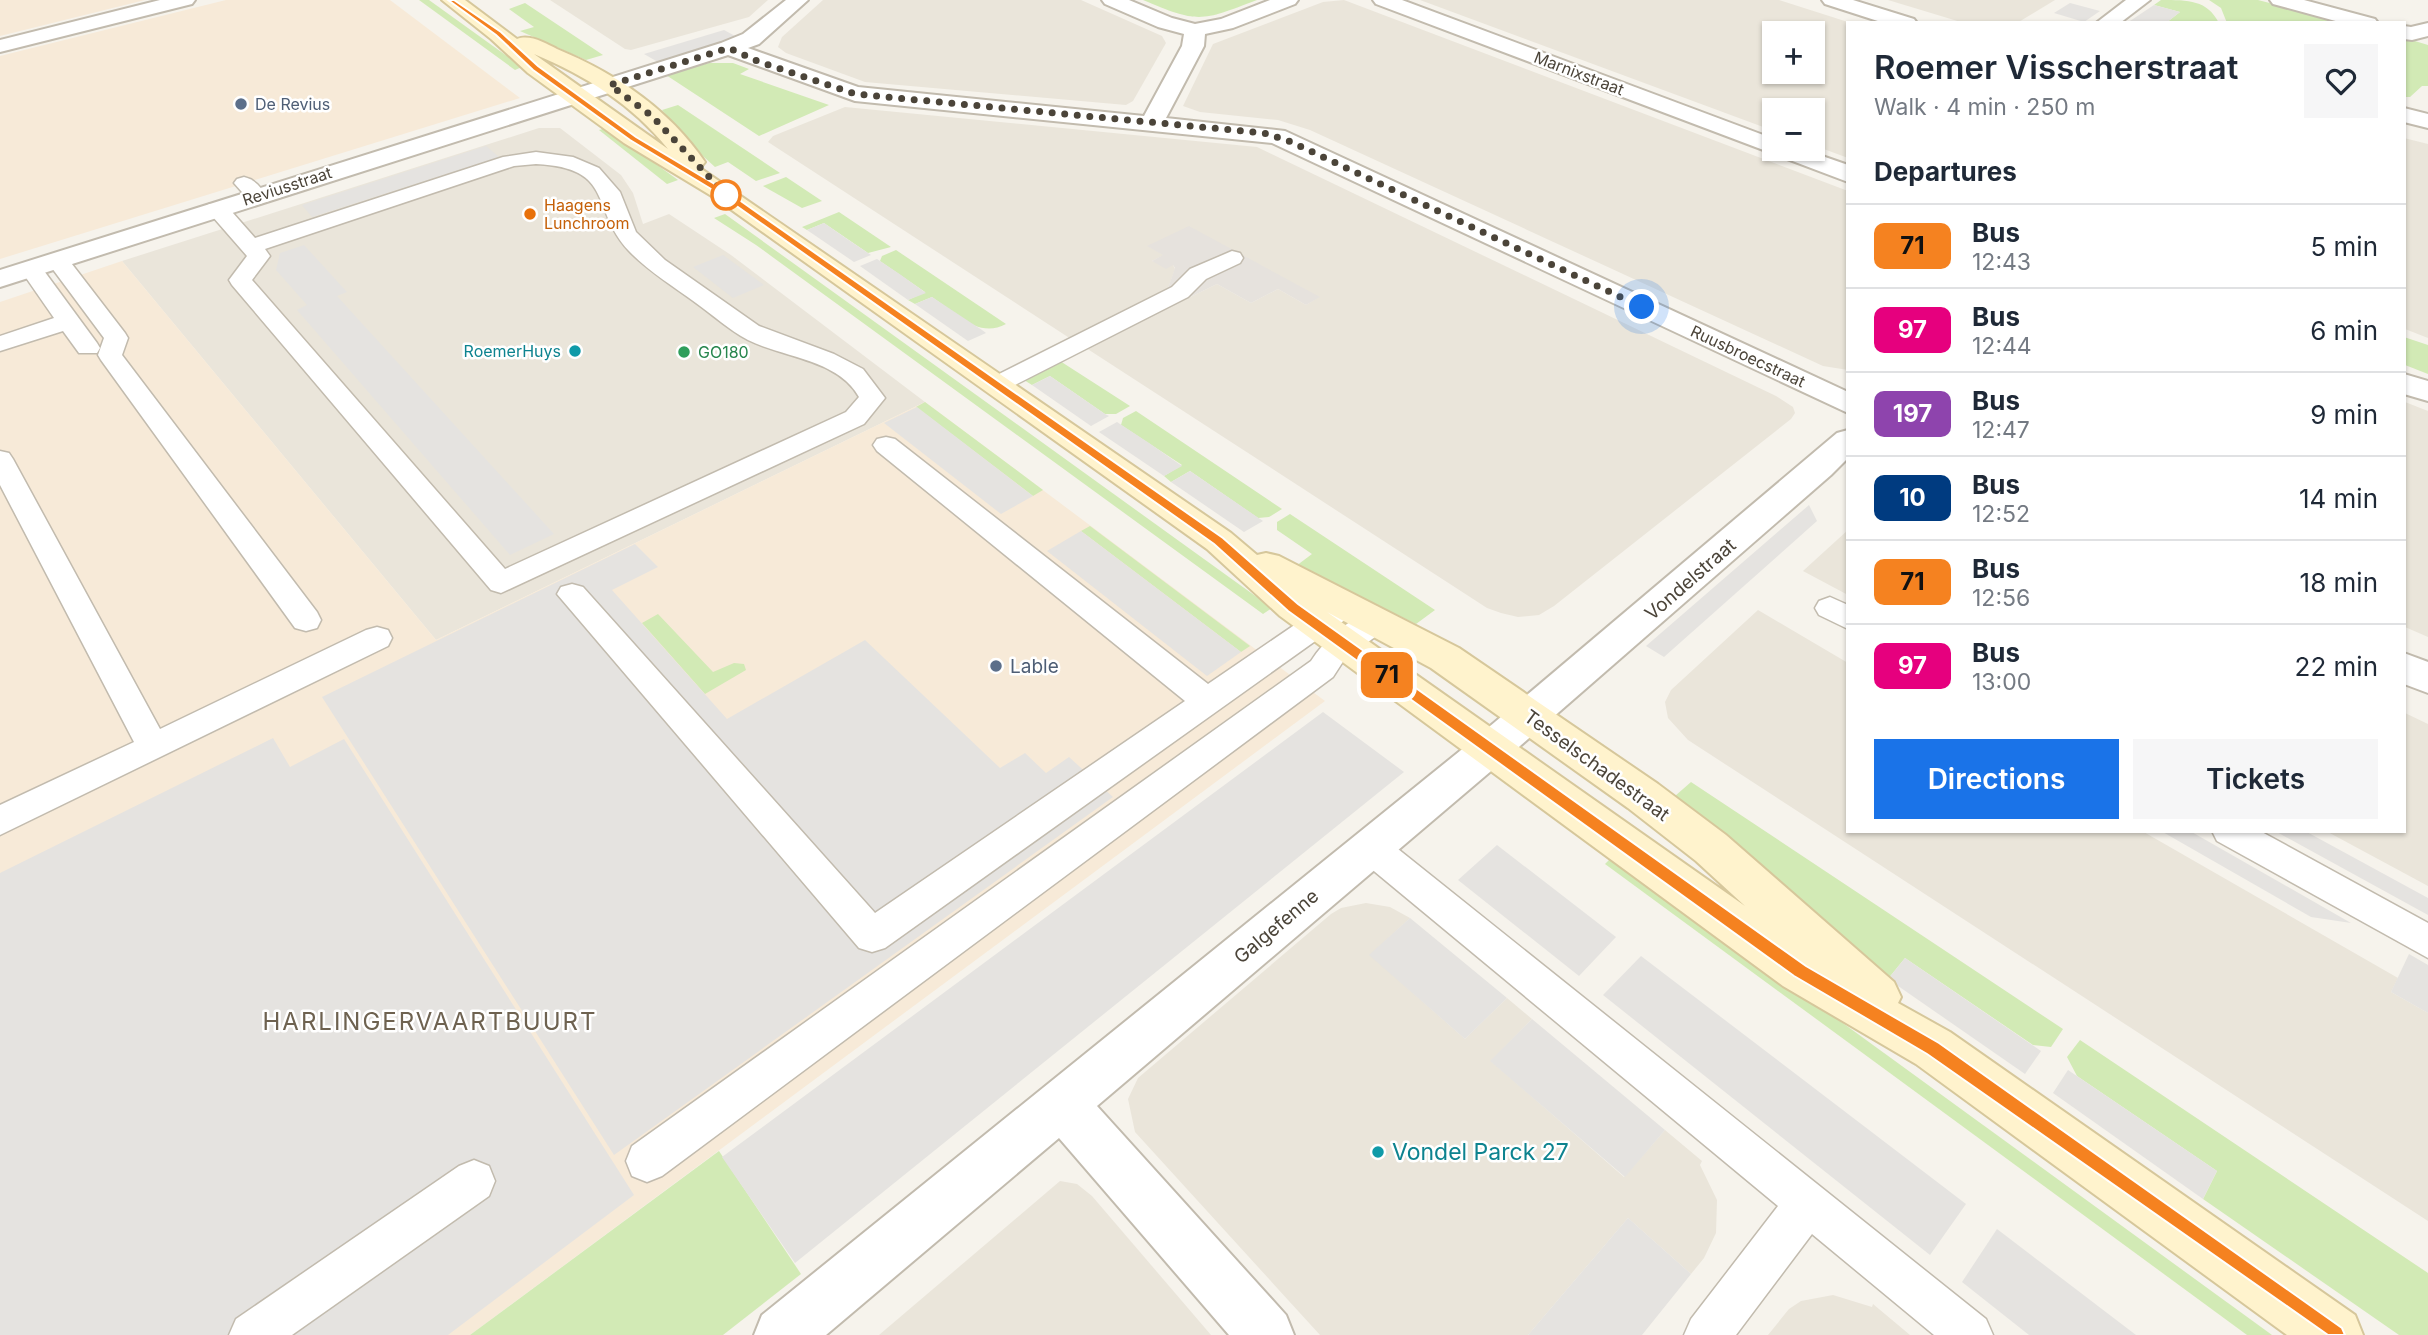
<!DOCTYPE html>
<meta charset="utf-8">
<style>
body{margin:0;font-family:Inter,sans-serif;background:#f6f6f7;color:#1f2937;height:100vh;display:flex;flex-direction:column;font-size:26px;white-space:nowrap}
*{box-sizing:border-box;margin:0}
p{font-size:23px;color:#747a83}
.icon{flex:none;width:38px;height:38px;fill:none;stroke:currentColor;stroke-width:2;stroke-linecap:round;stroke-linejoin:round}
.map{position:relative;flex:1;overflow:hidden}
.side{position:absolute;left:1846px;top:21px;width:560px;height:812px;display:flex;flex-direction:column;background:#fff;border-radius:0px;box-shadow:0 2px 5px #0004}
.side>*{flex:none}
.badge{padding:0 14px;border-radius:10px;font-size:24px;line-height:46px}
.buttons{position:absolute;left:1762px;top:21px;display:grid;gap:14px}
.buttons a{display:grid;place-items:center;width:63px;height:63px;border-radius:0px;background:#fff;box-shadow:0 2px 5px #0004;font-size:35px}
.you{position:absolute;width:35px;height:35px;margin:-18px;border:5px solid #fff;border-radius:50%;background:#1a73e8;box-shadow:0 0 0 10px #1a73e833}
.map>.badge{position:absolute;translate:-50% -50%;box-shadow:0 0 0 4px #fff}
h2{padding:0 28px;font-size:26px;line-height:63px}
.round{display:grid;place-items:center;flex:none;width:74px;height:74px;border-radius:0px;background:#f6f6f7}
.headline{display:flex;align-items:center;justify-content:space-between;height:119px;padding:0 28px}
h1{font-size:33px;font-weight:600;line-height:52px}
.action{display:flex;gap:14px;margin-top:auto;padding:14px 28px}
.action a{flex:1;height:80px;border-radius:0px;background:#1a73e8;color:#fff;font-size:28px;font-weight:600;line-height:80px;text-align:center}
.action a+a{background:#f6f6f7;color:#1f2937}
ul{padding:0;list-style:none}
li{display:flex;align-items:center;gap:21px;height:84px;padding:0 28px;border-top:2px solid #e0e1e3}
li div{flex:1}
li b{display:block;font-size:26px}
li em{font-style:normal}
li .badge{min-width:77px;font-weight:700;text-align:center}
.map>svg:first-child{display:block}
.residential{fill:#eae5da;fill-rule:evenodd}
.commercial{fill:#f7ead8}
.industrial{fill:#e6e2dd}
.green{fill:#d2eab5}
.parking{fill:#e5e3e0}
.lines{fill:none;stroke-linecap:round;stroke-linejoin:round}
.service-casing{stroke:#c2bbae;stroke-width:3}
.minor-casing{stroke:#c2bbae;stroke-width:4}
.tertiary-casing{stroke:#c2bbae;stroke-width:4}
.secondary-casing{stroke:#d6c79b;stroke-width:4}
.service{fill:#fff;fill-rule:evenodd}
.minor{fill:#fff;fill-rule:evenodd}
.tertiary{fill:#fff;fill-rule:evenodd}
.secondary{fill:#fff3cd;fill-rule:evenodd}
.line{fill:#f58220;stroke:#fff;stroke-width:2}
.walk{stroke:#4b4439;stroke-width:7;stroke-dasharray:0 12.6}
.service-dot{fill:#5c6f8a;stroke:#fff;stroke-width:2.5}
.stop-dot{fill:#fff;stroke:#f58220;stroke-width:3.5}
.food-dot{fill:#e8710a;stroke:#fff;stroke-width:2.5}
.culture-dot{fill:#0f9aa8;stroke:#fff;stroke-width:2.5}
.leisure-dot{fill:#2e9e5b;stroke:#fff;stroke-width:2.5}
.labels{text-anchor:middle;stroke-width:5;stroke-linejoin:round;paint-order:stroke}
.far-street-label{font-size:16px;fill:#4b4439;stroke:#fff}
.far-service-label{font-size:16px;fill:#4e5e75;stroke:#fff;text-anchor:start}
.far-food-label{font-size:16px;fill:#c56008;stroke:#fff;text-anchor:start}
.far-culture-label{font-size:16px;fill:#0d838f;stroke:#fff;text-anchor:end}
.far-leisure-label{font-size:16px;fill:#27864d;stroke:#fff;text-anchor:start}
.street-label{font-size:19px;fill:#4b4439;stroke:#fff}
.service-label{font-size:19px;fill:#4e5e75;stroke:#fff;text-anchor:start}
.near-culture-label{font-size:23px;fill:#0d838f;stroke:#fff;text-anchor:start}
.near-neighbourhood-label{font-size:24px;letter-spacing:2px;fill:#6e6250;stroke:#fff}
</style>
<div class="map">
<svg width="2428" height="1335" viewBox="0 0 2428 1335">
<rect width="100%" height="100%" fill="#f6f3ec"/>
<g class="residential">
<path d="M550,0H768L749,17L631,50L625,49Z"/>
<path d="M823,0H1081L1162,36L1166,43L1133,101L1126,105L865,82L786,53L778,47L782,37Z"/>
<path d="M1344,0L1848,191V370L1823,366L1310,130L1278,120L1200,112L1183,106L1213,44L1323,2Z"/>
<path d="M1420,0H1779L1851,23H1848V158L1813,145V110H1774V131ZM1774,33H1813V72H1774Z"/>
<path d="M1888,0H2055L2017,23H1964Z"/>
<path d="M845,107L1257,147L1776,396L1793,407L1795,413L1791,419L1554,606L1539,615L1518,617L1501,613L1487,608L1086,348L1217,284L1251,303L1278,289L1306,305L1319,297L1148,246L1164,255L1152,261L1173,265L1175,269L1167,291L1071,339L768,142L773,136Z"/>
<path d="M539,128H560L621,175L633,193L643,224L669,214L731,255L925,402L436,640L122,261Z"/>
<path d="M2404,138L2428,144V338L2405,329Z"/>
<path d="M2405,402L2428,411V637L2405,627Z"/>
<path d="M1848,530V595L1803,571Z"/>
<path d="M1758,610L1848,663V831H2142L2398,978L2391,992L2428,1013V1221L1688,740L1668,718L1665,702L1671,690Z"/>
<path d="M2405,713L2428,724V886L2326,831H2404Z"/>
<path d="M1366,903L1390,907L1410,918L1370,955L1465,1039L1507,998L1532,1019L1491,1061L1624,1177L1665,1130L1702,1161L1700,1165L1717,1200L1716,1233L1704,1258L1691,1274L1628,1218L1528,1335H1320L1135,1132L1128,1099L1138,1078L1331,914L1341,908Z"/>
<path d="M1060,1181L1077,1184L1092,1196L1211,1335H879Z"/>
<path d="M1833,1295L1872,1307L1873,1304L1910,1335H1768L1789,1309L1801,1301Z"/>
</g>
<g class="commercial">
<path d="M0,0H145L0,36Z"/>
<path d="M226,0H390L520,98L0,259V56Z"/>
<path d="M122,261L436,640L925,402L1325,701L470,1335H0V302Z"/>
</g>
<path class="industrial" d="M1189,226L1320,297L1306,305L1278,289L1251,303L1217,284L1086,348L1167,291L1175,268L1173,265L1166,269L1152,261L1163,255L1147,246Z"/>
<g class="green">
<path d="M419,0H429L522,67L515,70Z"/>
<path d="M1143,0H1257C1202,21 1199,24 1143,0Z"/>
<path d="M2161,0C2189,0 2207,0 2219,23H2166L2180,12L2154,5Z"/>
<path d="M2209,0H2258L2346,23H2227L2221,8Z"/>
<path d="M525,3L603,55L586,60L520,31L534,27L509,9Z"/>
<path d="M2405,38L2428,45V86H2422L2410,97H2405Z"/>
<path d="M709,63H733L749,69L740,74L829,105L759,136L666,75Z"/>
<path d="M678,105L780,173L756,181L728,162L715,167L694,148L662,110Z"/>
<path d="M606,128L678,180L667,184L599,130Z"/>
<path d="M786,177L822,201L802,208L763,186Z"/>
<path d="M839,212L891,247L868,253L824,223L807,230L802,227Z"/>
<path d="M725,214L1272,608L1263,614L756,245L714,218Z"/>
<path d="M896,250L1006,324C978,339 956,313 932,297L915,304L908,300L925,292L880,261L882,256Z"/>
<path d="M2404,337L2428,345V374L2405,365Z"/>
<path d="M1060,361L1130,406L1116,414H1105L1050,376L1032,385L1024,380Z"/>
<path d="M925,402L1043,490L1033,496L916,407Z"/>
<path d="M1136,411L1282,509L1269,517L1258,518L1190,471L1171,482L1164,476L1182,465L1121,425L1123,418Z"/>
<path d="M1290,514L1435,610L1416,624L1296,566L1312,554L1277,530V522Z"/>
<path d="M1090,526L1250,646L1241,652L1081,531Z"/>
<path d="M658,614L713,672L734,663L744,664L746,670L705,694L642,623Z"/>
<path d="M1691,782L2063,1029L2051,1047L2033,1045L1905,958L1888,979L1675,796Z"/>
<path d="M1613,856L2272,1335H2247L1605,864Z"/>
<path d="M2080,1040L2428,1273V1335H2399L2203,1199L2217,1171L2077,1076L2067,1057Z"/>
<path d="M719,1151L801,1274L723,1335H470Z"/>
</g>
<g class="parking">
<path d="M2070,3L2100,11L2084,22L2054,13Z"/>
<path d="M2154,5L2180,12L2166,23H2127Z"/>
<path d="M724,30L737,37L658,62L644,54Z"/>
<path d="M486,146L499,157L312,217L302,205Z"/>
<path d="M824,223L847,239L871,255L854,262L807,230Z"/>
<path d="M304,245L347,292L337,296L554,534L510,555L297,310L307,305L276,270L280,253Z"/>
<path d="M723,255L764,285L733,298L693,267Z"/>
<path d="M877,259L901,275L926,293L908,300L860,266Z"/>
<path d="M932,297L982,330L986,333L968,341L915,304Z"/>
<path d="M1050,376L1105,414L1109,416L1091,426L1032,385Z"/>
<path d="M917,407L1033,496L1001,514L884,423Z"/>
<path d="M1117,422L1149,443L1182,466L1164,476L1099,432Z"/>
<path d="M1190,471L1225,495L1263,521L1244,532L1171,482Z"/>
<path d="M1809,505L1817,521L1664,657L1646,646Z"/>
<path d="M1081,531L1241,652L1207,676L1047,551Z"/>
<path d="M635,544L658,567L612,590L727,719L865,640L1000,768L1025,753L1046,773L1069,757L1113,797L614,1155L322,697Z"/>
<path d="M1323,712L1404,772L795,1263L722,1157Z"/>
<path d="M273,738L290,767L344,739L634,1195L448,1335H0V873Z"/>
<path d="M2161,831H2190L2351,923L2311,917Z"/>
<path d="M2275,831H2305L2428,898V915Z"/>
<path d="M1497,845L1616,937L1579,976L1458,880Z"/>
<path d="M1410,918L1507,998L1465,1039L1369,955Z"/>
<path d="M2409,954L2428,965V1013L2391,992Z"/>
<path d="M1641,956L1966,1204L1930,1255L1603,995Z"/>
<path d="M1905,958L2041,1051L2025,1074L1888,979Z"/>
<path d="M1532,1019L1665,1130L1625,1177L1490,1061Z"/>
<path d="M2068,1070L2217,1171L2203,1199L2053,1093Z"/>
<path d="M1628,1218L1691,1274L1642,1335H1528Z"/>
<path d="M1997,1229L2136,1335H2029L1962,1282Z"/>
</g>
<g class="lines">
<g class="service-casing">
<g id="service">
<path d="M536,152L573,157L599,168L620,192L636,232L665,260L759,326L834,354L863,369L885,398L864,424L501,593L491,590L232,285L229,280L247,256L206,209L209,204H225L255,238L503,157ZM536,164C616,168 589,208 629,251C648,271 673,286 696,303C713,315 729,330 748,340C784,358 838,359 859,397L846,412L505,569L252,280L270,256L265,249L514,166Z"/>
<path d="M244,177C254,179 261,187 266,196L263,200H249L234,183L237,179Z"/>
<path d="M1232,251L1240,253L1243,258L1240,263L1206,279L1188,297L1005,390H987L983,385L987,380L1172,287L1190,269Z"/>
<path d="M57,253L65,255L125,333L128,338L122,355L317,612L321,620L317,628L306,631L295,628L101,360L98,355L104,338L46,260Z"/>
<path d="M31,262L39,264L97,343L100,348L97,353H79L63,331L0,351V336L54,318L20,269Z"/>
<path d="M886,437L895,439L1208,684L1334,598L1345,594L1356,598L1360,605L1356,612L885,948L872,952L859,948L557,594L561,587L572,584L583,587L875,913L1185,701L877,451L873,445L877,439Z"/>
<path d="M0,451L9,453L13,459L160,729L366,630L377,627L388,630L392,638L388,646L0,835V805L134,742L0,485Z"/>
<path d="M1830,597L1848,605V629L1819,615L1815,608L1819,601Z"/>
<path d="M1376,609L1387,612L1391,620L1387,628L1344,660L1333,677L662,1176L647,1182L632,1176L626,1161L632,1146L1311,661C1325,639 1351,617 1376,609Z"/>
<path d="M2212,831H2260L2428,923V958L2217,841Z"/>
<path d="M1370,832L1383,837L1986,1319L1993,1335H1934L1812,1234L1736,1335H1684L1691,1319L1778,1206L1357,857L1352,847L1357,837Z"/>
<path d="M474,1160L489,1166L495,1181L489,1196L292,1335H229L236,1319L459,1166Z"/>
</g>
</g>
<g class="minor-casing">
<g id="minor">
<path d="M160,0H195L192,4L0,52V40Z"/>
<path d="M786,0H808L759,44L748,48L858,87L1144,116L1182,46L1184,34L1158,27L1105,4L1102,0H1129L1172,18L1195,24L1221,19L1270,0H1298L1295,4L1233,28L1205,34L1204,46L1166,118L1285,131L1848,392V413L1272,143L855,101L728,55L0,287V270L721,43L743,34Z"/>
<path d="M1373,0H1402L1774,139V149H1802L1848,165V182L1376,4Z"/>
<path d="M1822,0H1853L1914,19L1917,23H1884L1825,4Z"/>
<path d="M2126,0H2150L2120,23H2096Z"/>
<path d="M2404,374L2428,381V401L2404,394Z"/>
<path d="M2404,653L2428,662V693L2404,684Z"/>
<path d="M1490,733L1504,738L1510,749L1504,760L1097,1106L1286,1315L1294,1335H1229L1059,1138L826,1335H754L762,1315L1476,738Z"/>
</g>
</g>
<g class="tertiary-casing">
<g id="tertiary">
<path d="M2270,0H2304L2375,19L2378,23H2343L2273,4Z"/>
<path d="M2428,23V36L2412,40L2404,39V26L2411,27Z"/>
<path d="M2404,108L2428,114V128L2404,122Z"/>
<path d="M1848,430V458L1831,475L1504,760L1490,765L1476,760L1470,749L1476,738L1837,433Z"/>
</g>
</g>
<g class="secondary-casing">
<path id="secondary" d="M442,0H465L517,39C530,34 545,43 557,49C615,73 669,109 705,162L700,168L1231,533L1257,555L1266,553L1279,556L1459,648L1658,784L1726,835L1894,982L1901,997L1898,1003L1950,1032L2355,1315L2363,1335H2287L1916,1064L1783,986L1280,616L1207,549L715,198L624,143L528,73L491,39ZM534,54C586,76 632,104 668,149ZM1327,612L1431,668L1628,808L1696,861L1745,906Z"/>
</g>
<use href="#service" class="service"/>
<use href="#minor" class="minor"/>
<use href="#tertiary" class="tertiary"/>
<use href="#secondary" class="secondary"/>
</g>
<path class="line" d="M448,0H454L501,32L538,66L636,137L728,192L1223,538L1298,604L1806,966L1939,1043L2342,1328L2345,1335H2328L1927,1054L1794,976L1288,611L1214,544L721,195L630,140L533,70L496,35Z"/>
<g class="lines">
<path class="walk" d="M726,195L652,116L610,85L729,48L757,61L855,94L1264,133L1289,141L1642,307"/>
</g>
<g class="service-dot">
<circle cx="241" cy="104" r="7"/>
<circle cx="996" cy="666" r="7"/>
</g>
<circle class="stop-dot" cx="726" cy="195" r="14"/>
<circle class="food-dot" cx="530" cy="214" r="7"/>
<g class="culture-dot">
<circle cx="575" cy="351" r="7"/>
<circle cx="1378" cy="1152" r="7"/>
</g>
<circle class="leisure-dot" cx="684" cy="352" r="7"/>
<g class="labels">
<g class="far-street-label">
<text transform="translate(1579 73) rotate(21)" y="6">Marnixstraat</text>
<text transform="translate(287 186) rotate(-18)" y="6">Reviusstraat</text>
<text transform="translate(1748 356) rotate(25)" y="6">Ruusbroecstraat</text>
</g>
<g class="far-service-label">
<text x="255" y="110">De Revius</text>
</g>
<g class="far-food-label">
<text x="544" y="211">Haagens<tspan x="544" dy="18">Lunchroom</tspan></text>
</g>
<g class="far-culture-label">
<text x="561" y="357">RoemerHuys</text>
</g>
<g class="far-leisure-label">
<text x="698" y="358">GO180</text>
</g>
<g class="street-label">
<text transform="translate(1690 579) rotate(-41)" y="7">Vondelstraat</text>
<text transform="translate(1597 765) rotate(36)" y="7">Tesselschadestraat</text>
<text transform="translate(1276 926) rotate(-40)" y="7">Galgefenne</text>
</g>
<g class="service-label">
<text x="1010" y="673">Lable</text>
</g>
<g class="near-culture-label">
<text x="1392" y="1160">Vondel Parck 27</text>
</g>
<g class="near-neighbourhood-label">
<text x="430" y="1030">HARLINGERVAARTBUURT</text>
</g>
</g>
</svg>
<div class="buttons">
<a>+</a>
<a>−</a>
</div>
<div class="you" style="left:1642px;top:307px"></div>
<b class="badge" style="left:1387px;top:675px;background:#f58220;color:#111">71</b>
<section class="side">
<div class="headline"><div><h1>Roemer Visscherstraat</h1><p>Walk · 4 min · 250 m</p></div><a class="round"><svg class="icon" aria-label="heart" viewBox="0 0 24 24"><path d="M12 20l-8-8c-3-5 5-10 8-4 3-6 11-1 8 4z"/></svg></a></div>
<h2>Departures</h2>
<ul>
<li><span class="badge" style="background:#f58220;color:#111">71</span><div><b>Bus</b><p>12:43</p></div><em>5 min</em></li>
<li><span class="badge" style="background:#e6007e;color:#fff">97</span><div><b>Bus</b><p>12:44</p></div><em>6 min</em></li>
<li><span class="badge" style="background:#8e44ad;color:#fff">197</span><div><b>Bus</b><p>12:47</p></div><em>9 min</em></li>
<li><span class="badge" style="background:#003b80;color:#fff">10</span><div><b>Bus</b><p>12:52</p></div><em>14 min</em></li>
<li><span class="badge" style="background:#f58220;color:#111">71</span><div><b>Bus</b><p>12:56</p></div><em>18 min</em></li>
<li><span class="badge" style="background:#e6007e;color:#fff">97</span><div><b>Bus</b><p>13:00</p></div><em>22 min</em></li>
</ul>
<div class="action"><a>Directions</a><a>Tickets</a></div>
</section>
</div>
